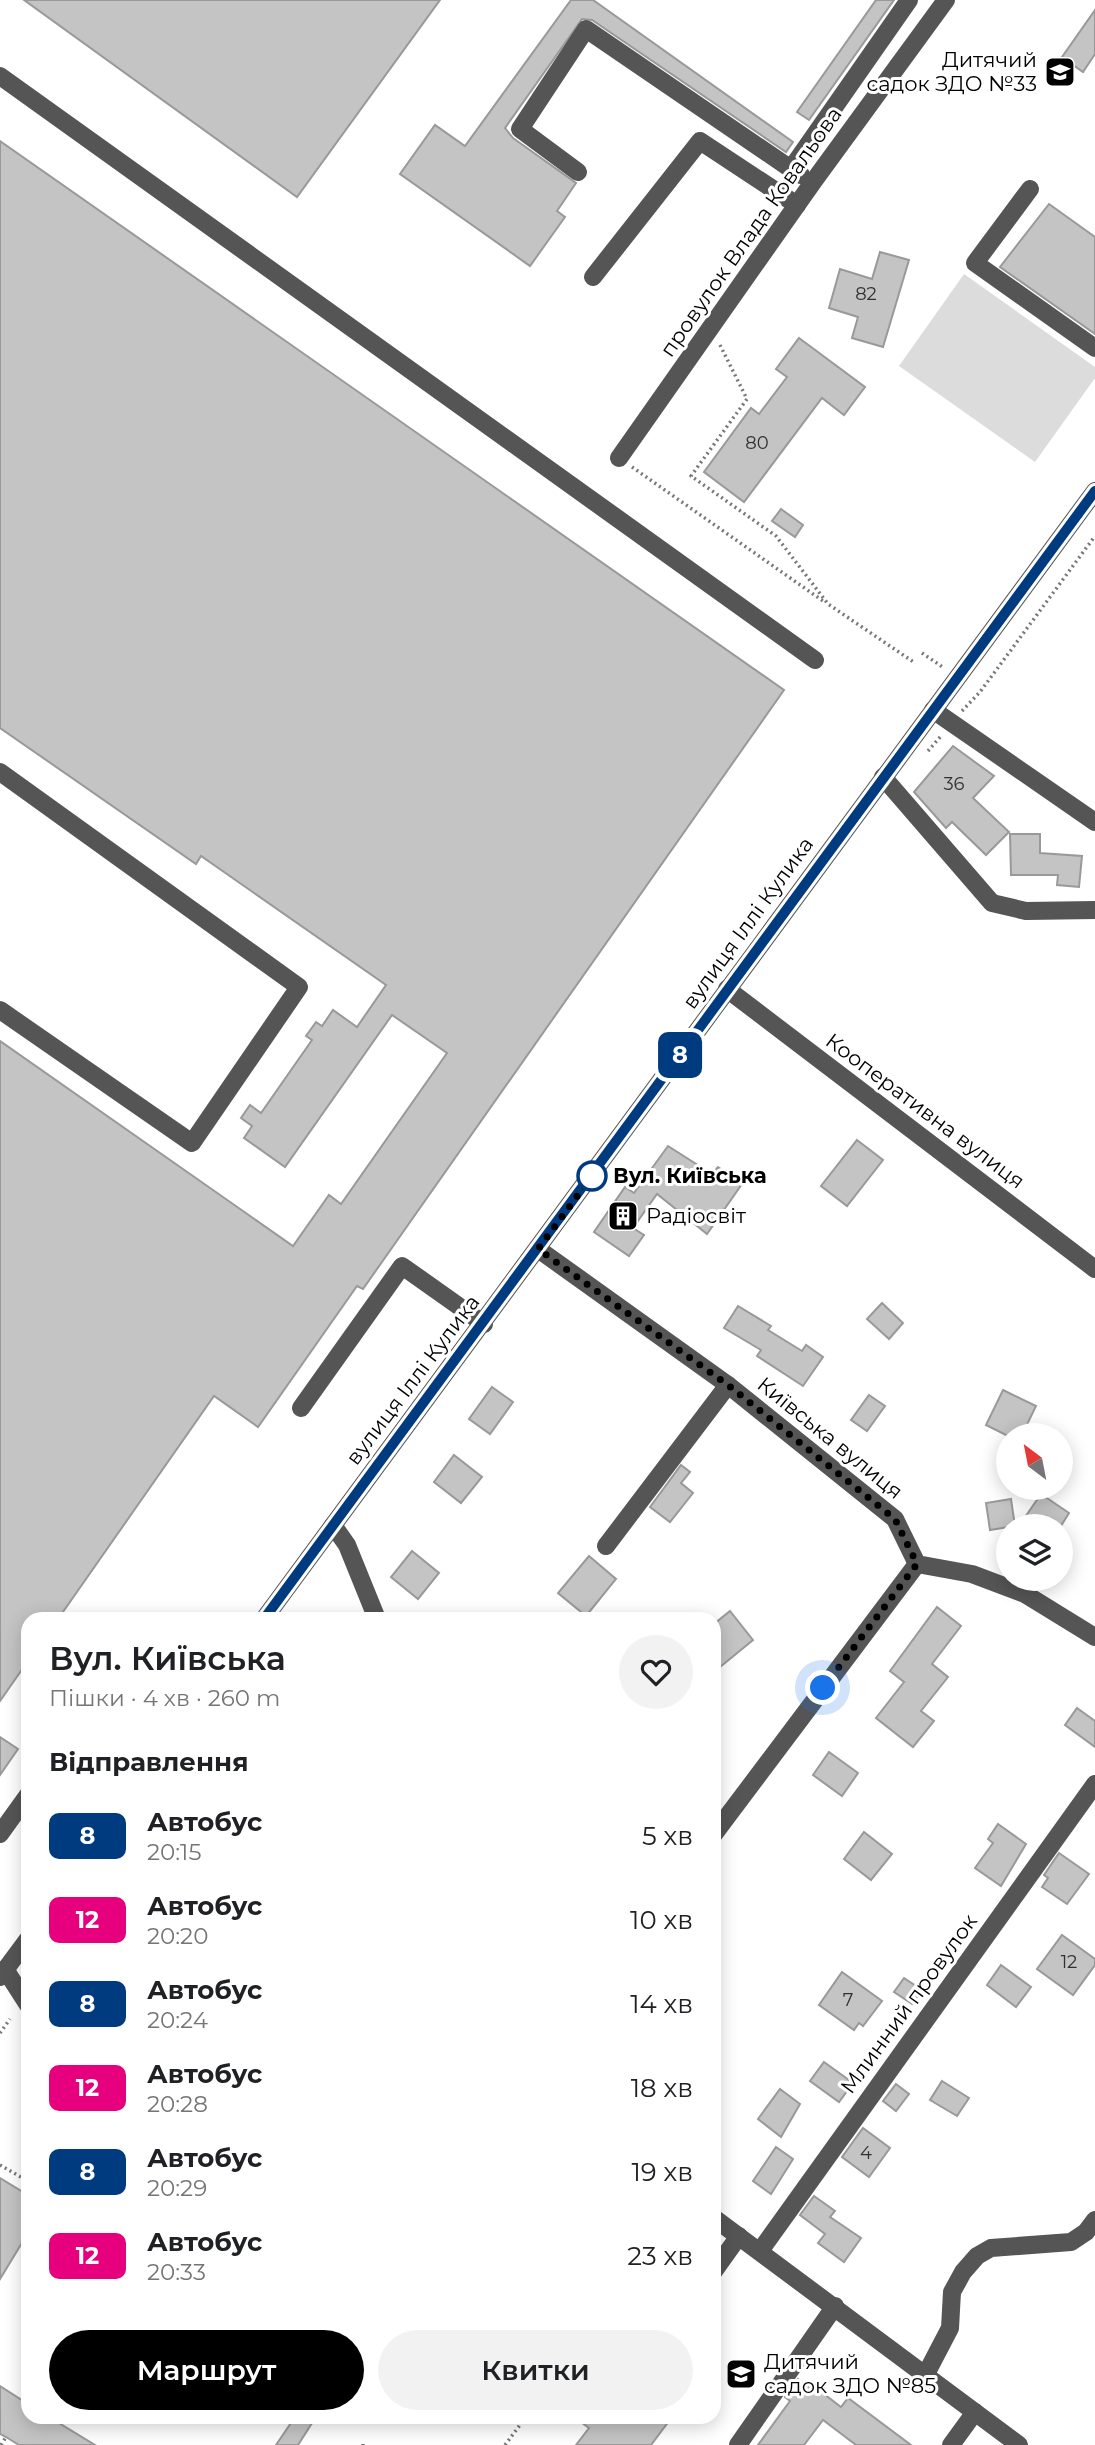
<!DOCTYPE html>
<html lang="uk">
<meta charset="utf-8">
<style>
body{margin:0;font-family:Montserrat,sans-serif;background:#f2f2f2;color:#202124;height:100vh;display:flex;flex-direction:column;font-size:26px;white-space:nowrap}
*{box-sizing:border-box;margin:0}
p{font-size:23px;color:#757577}
.icon{flex:none;width:38px;height:38px;fill:none;stroke:currentColor;stroke-width:2;stroke-linecap:round;stroke-linejoin:round}
.map{position:relative;flex:1;overflow:hidden}
.side{position:absolute;left:21px;top:1612px;width:700px;height:812px;display:flex;flex-direction:column;background:#fff;border-radius:21px;box-shadow:0 4px 18px #0003}
.side>*{flex:none}
.badge{padding:0 14px;border-radius:10px;font-size:24px;line-height:46px}
.needle{width:46px;rotate:328deg}
.buttons{position:absolute;left:996px;top:1423px;display:grid;gap:14px}
.buttons a{display:grid;place-items:center;width:77px;height:77px;border-radius:50%;background:#fff;box-shadow:0 4px 18px #0003;font-size:35px}
.you{position:absolute;width:35px;height:35px;margin:-18px;border:5px solid #fff;border-radius:50%;background:#1a73e8;box-shadow:0 0 0 10px #1a73e833}
.map>.badge{position:absolute;translate:-50% -50%;box-shadow:0 0 0 4px #fff}
h2{padding:0 28px;font-size:26px;line-height:63px}
.round{display:grid;place-items:center;flex:none;width:74px;height:74px;border-radius:37px;background:#f2f2f2}
.overview{display:flex;align-items:center;justify-content:space-between;height:119px;padding:0 28px}
h1{font-size:33px;font-weight:600;line-height:52px}
.action{display:flex;gap:14px;margin-top:auto;padding:14px 28px}
.action a{flex:1;height:80px;border-radius:42px;background:#000;color:#fff;font-size:28px;font-weight:600;line-height:80px;text-align:center}
.action a+a{background:#f2f2f2;color:#202124}
ul{padding:0;list-style:none}
li{display:flex;align-items:center;gap:21px;height:84px;padding:0 28px}
li div{flex:1}
li b{display:block;font-size:26px}
li em{font-style:normal}
li .badge{min-width:77px;font-weight:700;text-align:center}
.map>svg:first-child{display:block}
.green{fill:#dcdcdc}
.building{fill:#c4c4c4;stroke:#999;stroke-width:2}
.lines{fill:none;stroke-linecap:round;stroke-linejoin:round}
.path{stroke:#777;stroke-width:3.5;stroke-dasharray:2 3.5;stroke-linecap:butt}
.minor{stroke:#555;stroke-width:18}
.line-casing{stroke:#fff;stroke-width:16}
.line{stroke:#003b80;stroke-width:10}
.walk{stroke:#000;stroke-width:7;stroke-dasharray:0 12.6}
.stop-dot{fill:#fff;stroke:#003b80;stroke-width:3.5}
.labels{text-anchor:middle;stroke-width:6;stroke-linejoin:round;paint-order:stroke}
.number-label{font-size:18px;fill:#313131}
.poi-label{font-size:21px;fill:#000;stroke:#fff;text-anchor:start}
.street-label{font-size:21px;fill:#000;stroke:#fff}
.stop-label{font-size:21px;font-weight:bold;fill:#000;stroke:#fff;text-anchor:start}
</style>
<div class="map">
<svg width="1095" height="2445" viewBox="0 0 1095 2445">
<rect width="100%" height="100%" fill="#fff"/>
<path class="green" d="M964,274L1095,367V378L1035,462L899,366Z"/>
<g class="building">
<path d="M24,0H440L297,197Z"/>
<path d="M571,0H593L793,142L786,152L592,20L582,19L505,128L513,138L576,183L557,211L565,217L530,266L400,174L435,125L465,146Z"/>
<path d="M876,0H894L809,120L797,112Z"/>
<path d="M1095,10V54L1083,72L1062,57Z"/>
<path d="M0,141L784,690L363,1289L357,1286L258,1427L214,1396L58,1619H28V1661L0,1701V1041L293,1246L329,1195L341,1204L447,1053L392,1015L285,1167L244,1138L252,1126L241,1118L250,1105L261,1113L312,1040L306,1036L316,1022L322,1026L333,1010L357,1027L386,985L201,856L196,864L0,728Z"/>
<path d="M1049,204L1095,237V334L1000,267Z"/>
<path d="M880,252L909,260L883,347L852,338L858,317L829,308L840,269L872,279Z"/>
<path d="M799,338L865,387L844,415L822,398L744,502L704,472L751,408L759,414L787,377L776,369Z"/>
<path d="M781,509L803,525L795,537L772,521Z"/>
<path d="M953,746L994,776L973,798L1009,832L986,855L952,822L946,828L914,792Z"/>
<path d="M1010,834H1040V853L1082,856L1079,887L1057,885L1058,875H1011Z"/>
<path d="M857,1140L883,1160L847,1206L821,1186Z"/>
<path d="M668,1146L712,1174L718,1167L742,1184L707,1234L657,1194L633,1228L644,1235L629,1256L594,1232L625,1187L634,1193Z"/>
<path d="M882,1303L903,1323L889,1339L867,1319Z"/>
<path d="M738,1306L771,1326L768,1330L802,1351L806,1345L823,1357L803,1386L757,1356L761,1350L724,1328Z"/>
<path d="M492,1387L513,1402L490,1434L469,1419Z"/>
<path d="M1003,1390L1036,1406L1022,1435H1006L986,1425Z"/>
<path d="M869,1395L885,1406L867,1431L851,1420Z"/>
<path d="M454,1455L482,1477L461,1503L434,1482Z"/>
<path d="M681,1465L690,1472L681,1483L693,1493L670,1522L650,1507Z"/>
<path d="M1041,1494L1069,1513L1061,1526H1019Z"/>
<path d="M1011,1499L1015,1526L990,1530L986,1503Z"/>
<path d="M412,1551L439,1573L418,1599L391,1577Z"/>
<path d="M589,1556L616,1579L586,1616L558,1593Z"/>
<path d="M937,1607L961,1626L932,1664L948,1677L921,1711L934,1721L913,1747L876,1718L904,1682L890,1671Z"/>
<path d="M730,1611L753,1640L714,1672V1624Z"/>
<path d="M1077,1708L1095,1721V1747L1065,1725Z"/>
<path d="M0,1737L18,1749L0,1775Z"/>
<path d="M829,1752L858,1773L842,1796L813,1775Z"/>
<path d="M998,1824L1026,1844L1001,1886L975,1868L993,1843L988,1839Z"/>
<path d="M864,1832L892,1854L871,1880L844,1859Z"/>
<path d="M1059,1853L1089,1874L1067,1904L1042,1887L1048,1878L1044,1875Z"/>
<path d="M1062,1935L1095,1959V1965L1073,1995L1037,1969Z"/>
<path d="M1001,1965L1031,1987L1016,2007L987,1985Z"/>
<path d="M842,1972L882,2001L863,2026L859,2023L854,2030L819,2005Z"/>
<path d="M904,1978L922,1990L912,2004L894,1992Z"/>
<path d="M824,2062L853,2083L839,2102L810,2081Z"/>
<path d="M942,2081L969,2098L957,2116L930,2100Z"/>
<path d="M896,2084L909,2094L896,2111L883,2101Z"/>
<path d="M780,2089L800,2104L781,2137L758,2119Z"/>
<path d="M863,2128L890,2148L869,2177L842,2157Z"/>
<path d="M776,2147L793,2159L771,2194L753,2181Z"/>
<path d="M0,2178L28,2195V2233L0,2279Z"/>
<path d="M814,2196L835,2211L830,2217L861,2238L844,2262L818,2243L825,2234L800,2215Z"/>
<path d="M798,2379L809,2387L811,2384L841,2407L848,2398L911,2445H856L823,2420L804,2445H758L790,2401L785,2397Z"/>
<path d="M0,2386L28,2404V2417H49L95,2445H19L6,2437L0,2434Z"/>
<path d="M295,2417H302L312,2423L298,2445H276Z"/>
<path d="M574,2417H672L651,2445H576L589,2428Z"/>
</g>
<g class="lines">
<g class="path">
<path d="M720,345L747,399L691,476L776,536L828,604L915,663"/>
<path d="M632,467L823,601"/>
<path d="M922,653L944,668"/>
<path d="M962,711L980,692L1095,536"/>
<path d="M928,751L941,736"/>
<path d="M0,2033L10,2019"/>
<path d="M0,2165L28,2181"/>
<path d="M1,2445L6,2437"/>
<path d="M363,2445V2444"/>
<path d="M505,2445L526,2417"/>
</g>
<g class="minor">
<path d="M0,76L815,660"/>
<path d="M578,172L520,129L586,29L791,169"/>
<path d="M801,175L791,169L909,0"/>
<path d="M1030,189L975,263L1095,348"/>
<path d="M593,277L700,141L797,205"/>
<path d="M619,458L813,182L946,0"/>
<path d="M933,710L1095,822"/>
<path d="M0,772L299,987L192,1143L0,1010"/>
<path d="M883,777L992,903L1026,911L1095,910"/>
<path d="M727,989L1095,1269"/>
<path d="M538,1249L728,1385L895,1519L917,1564L972,1574L1025,1594L1095,1637"/>
<path d="M301,1408L402,1266L484,1324"/>
<path d="M333,1525L347,1545L377,1619"/>
<path d="M606,1546L728,1385"/>
<path d="M264,1619L1095,491"/>
<path d="M0,1834L28,1795"/>
<path d="M714,1834L917,1564"/>
<path d="M5,1969L28,2005"/>
<path d="M0,1977L28,1939"/>
<path d="M714,2218L1019,2445"/>
<path d="M760,2251L1095,1784"/>
<path d="M714,2271L739,2236"/>
<path d="M926,2374L950,2328L952,2292L963,2272L977,2256L991,2248L1071,2242L1086,2232L1095,2220"/>
<path d="M738,2445L835,2306"/>
<path d="M951,2445L975,2412"/>
</g>
</g>
<g class="lines">
<g class="line-casing">
<path id="line" d="M264,1619L1095,491"/>
</g>
<use href="#line" class="line"/>
<path class="walk" d="M592,1176L538,1249L728,1385L895,1519L917,1564L823,1688"/>
</g>
<defs>
<g id="school-square" transform="scale(1.575)"><rect x="-9" y="-9" width="18" height="18" rx="4" fill="#000" stroke="#fff"/><path d="M0-5L7-2L0 1L-7-2ZM-4 1L0 2.5L4 1V4Q0 6-4 4Z" fill="#fff"/></g>
<g id="building-square" transform="scale(1.575)"><rect x="-9" y="-9" width="18" height="18" rx="4" fill="#000" stroke="#fff"/><path d="M-4-6H4V6H1V3H-1V6H-4ZM-2.5-4.3h1.7v1.8h-1.7ZM.8-4.3h1.7v1.8H.8ZM-2.5-1h1.7V.8h-1.7ZM.8-1h1.7V.8H.8Z" fill="#fff"/></g>
</defs>
<g fill-rule="evenodd">
<use href="#school-square" x="1060" y="72"/>
<use href="#building-square" x="623" y="1216"/>
<use href="#school-square" x="741" y="2374"/>
</g>
<circle class="stop-dot" cx="592" cy="1176" r="14"/>
<g class="labels">
<g class="number-label">
<text x="866" y="300">82</text>
<text x="757" y="449">80</text>
<text x="954" y="790">36</text>
<text x="1069" y="1968">12</text>
<text x="848" y="2006">7</text>
<text x="866" y="2159">4</text>
</g>
<g class="poi-label">
<text x="1037" y="67" text-anchor="end">Дитячий<tspan x="1037" dy="24">садок ЗДО №33</tspan></text>
<text x="646" y="1223">Радіосвіт</text>
<text x="764" y="2369">Дитячий<tspan x="764" dy="24">садок ЗДО №85</tspan></text>
</g>
<g class="street-label">
<text transform="translate(751 232) rotate(-55)" y="7">провулок Влада Ковальова</text>
<text transform="translate(748 923) rotate(-54)" y="7">вулиця Іллі Кулика</text>
<text transform="translate(925 1111) rotate(37)" y="7">Кооперативна вулиця</text>
<text transform="translate(413 1380) rotate(-53)" y="7">вулиця Іллі Кулика</text>
<text transform="translate(830 1438) rotate(39)" y="7">Київська вулиця</text>
<text transform="translate(909 2004) rotate(-54)" y="7">Млинний провулок</text>
</g>
<g class="stop-label">
<text x="613" y="1183">Вул. Київська</text>
</g>
</g>
</svg>
<div class="buttons">
<a><svg class="needle" viewBox="-14 -14 28 28"><path d="M0-13l5 13h-10z" fill="#e53935"/><path d="M0 13l5-13h-10z" fill="#757577"/></svg></a>
<a><svg class="icon" aria-label="layers" viewBox="0 0 24 24"><path d="M12 4l9 5-9 5-9-5zM3 14l9 5 9-5"/></svg></a>
</div>
<div class="you" style="left:823px;top:1688px"></div>
<b class="badge" style="left:680px;top:1055px;background:#003b80;color:#fff">8</b>
<section class="side">
<div class="overview"><div><h1>Вул. Київська</h1><p>Пішки · 4 хв · 260 m</p></div><a class="round"><svg class="icon" aria-label="heart" viewBox="0 0 24 24"><path d="M12 20l-8-8c-3-5 5-10 8-4 3-6 11-1 8 4z"/></svg></a></div>
<h2>Відправлення</h2>
<ul>
<li><span class="badge" style="background:#003b80;color:#fff">8</span><div><b>Автобус</b><p>20:15</p></div><em>5 хв</em></li>
<li><span class="badge" style="background:#e6007e;color:#fff">12</span><div><b>Автобус</b><p>20:20</p></div><em>10 хв</em></li>
<li><span class="badge" style="background:#003b80;color:#fff">8</span><div><b>Автобус</b><p>20:24</p></div><em>14 хв</em></li>
<li><span class="badge" style="background:#e6007e;color:#fff">12</span><div><b>Автобус</b><p>20:28</p></div><em>18 хв</em></li>
<li><span class="badge" style="background:#003b80;color:#fff">8</span><div><b>Автобус</b><p>20:29</p></div><em>19 хв</em></li>
<li><span class="badge" style="background:#e6007e;color:#fff">12</span><div><b>Автобус</b><p>20:33</p></div><em>23 хв</em></li>
</ul>
<div class="action"><a>Маршрут</a><a>Квитки</a></div>
</section>
</div>
